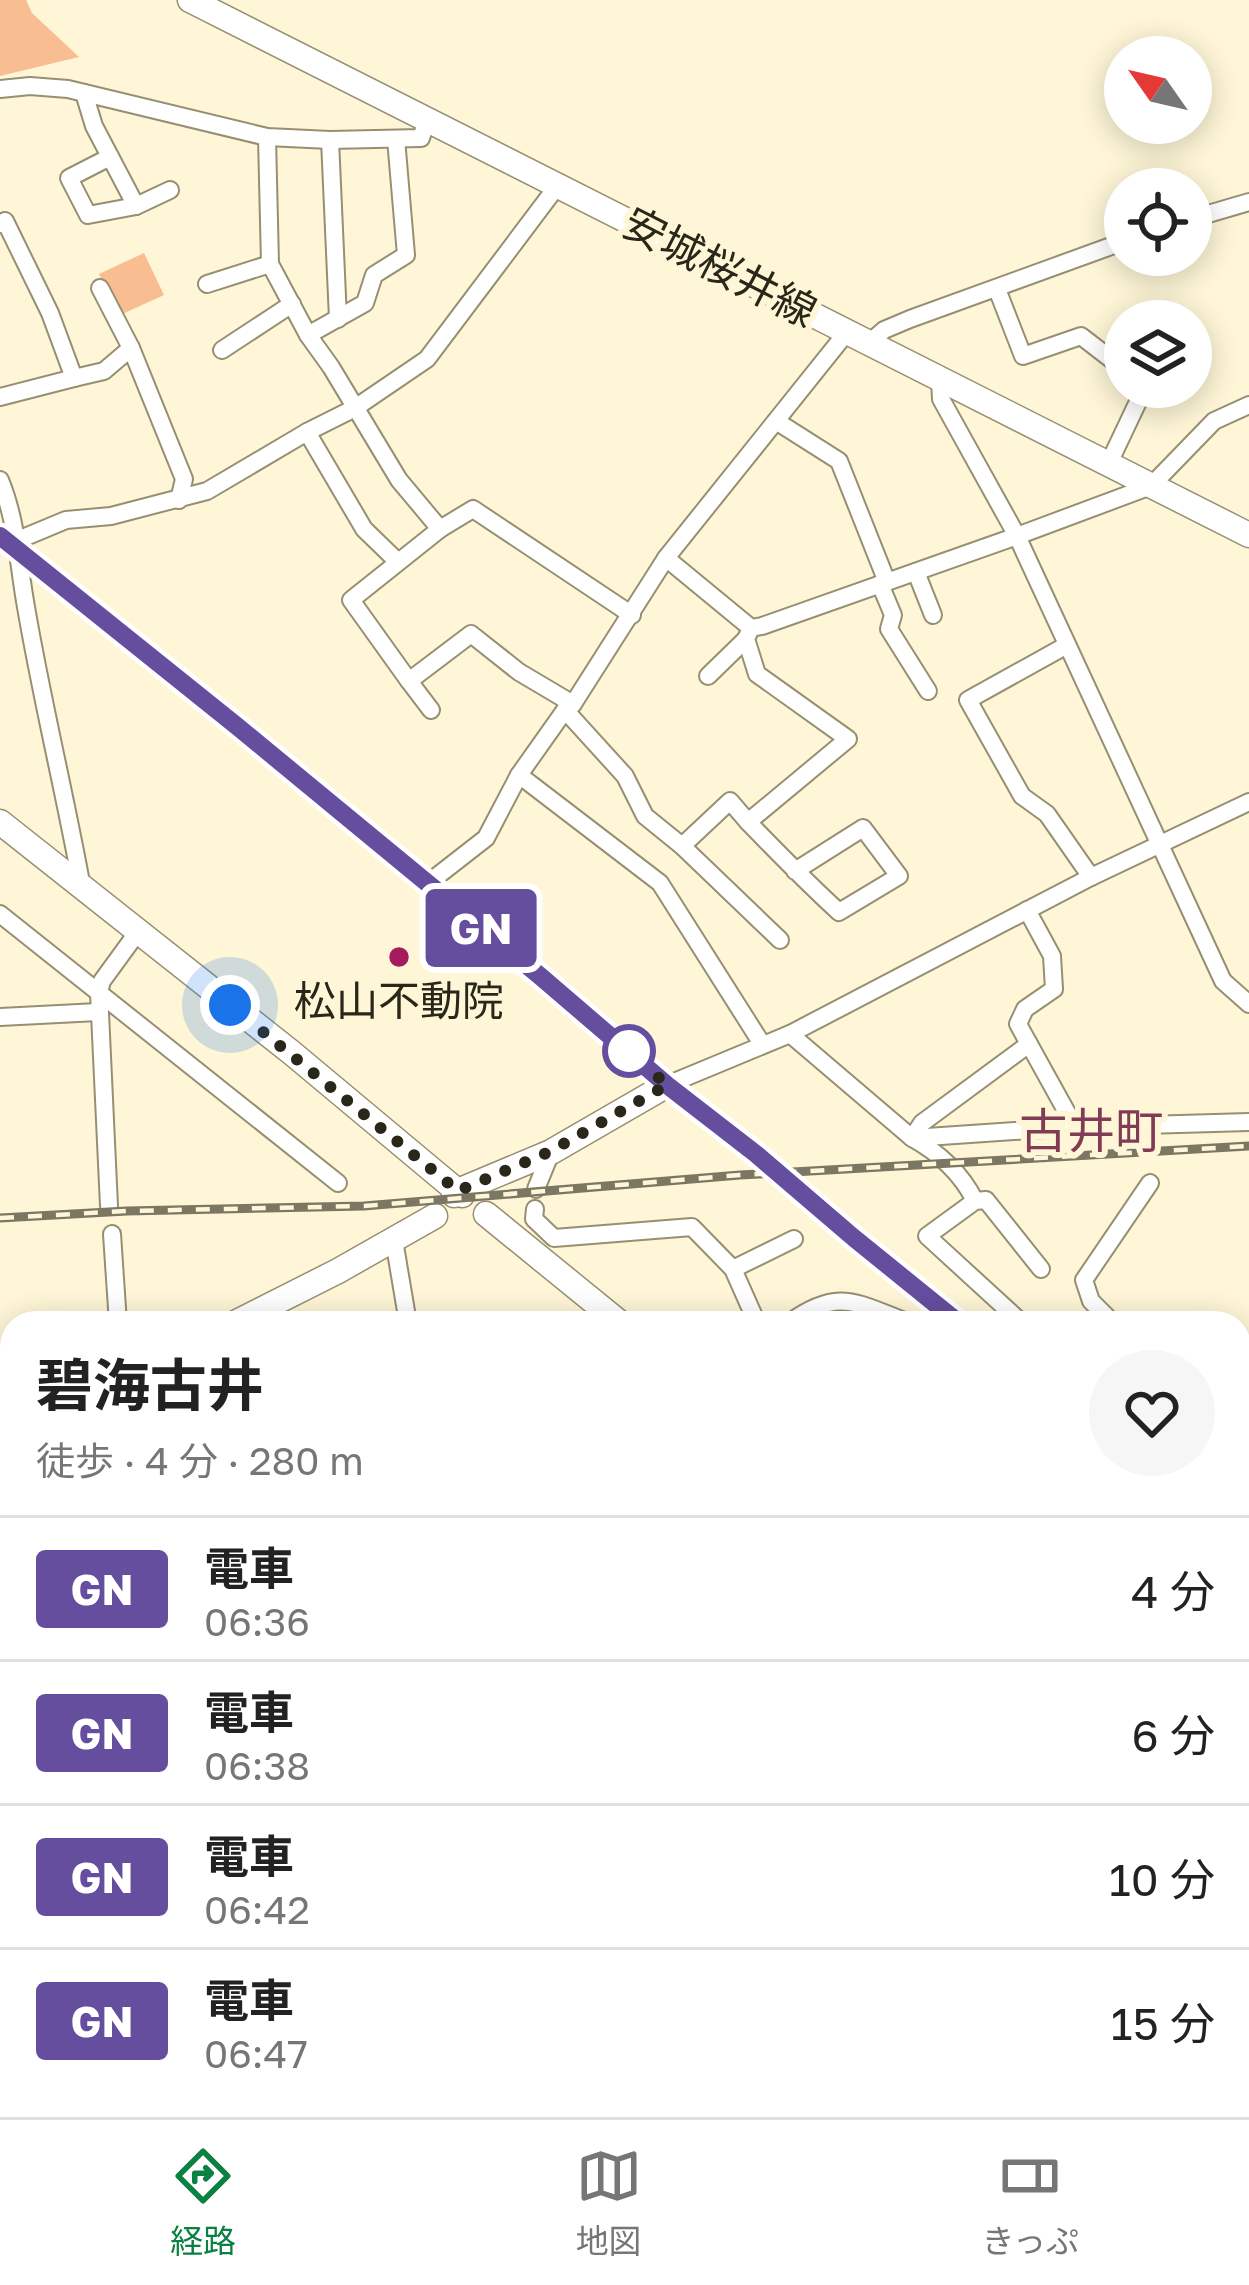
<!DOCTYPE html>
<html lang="ja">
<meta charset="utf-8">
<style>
body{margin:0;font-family:"Golos Text","Noto Sans JP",sans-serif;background:#f6f6f6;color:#222;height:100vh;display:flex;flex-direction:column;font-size:45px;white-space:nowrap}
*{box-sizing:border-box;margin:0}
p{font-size:39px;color:#767676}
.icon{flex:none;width:66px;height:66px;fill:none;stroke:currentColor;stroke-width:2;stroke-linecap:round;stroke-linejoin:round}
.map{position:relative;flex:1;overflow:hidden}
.sheet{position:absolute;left:0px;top:1311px;width:1251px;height:807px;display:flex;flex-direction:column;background:#fff;border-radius:36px 36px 0 0;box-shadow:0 6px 30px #0003}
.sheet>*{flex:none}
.badge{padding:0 24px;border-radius:9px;font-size:42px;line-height:78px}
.needle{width:78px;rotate:304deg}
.fabs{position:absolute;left:1104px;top:36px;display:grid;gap:24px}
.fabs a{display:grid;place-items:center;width:108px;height:108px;border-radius:50%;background:#fff;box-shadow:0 6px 30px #0003;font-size:60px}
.you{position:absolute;width:60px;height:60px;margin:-30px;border:9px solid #fff;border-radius:50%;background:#1a73e8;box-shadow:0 0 0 18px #1a73e833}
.map>.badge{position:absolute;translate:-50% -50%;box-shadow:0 0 0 6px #fff}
.round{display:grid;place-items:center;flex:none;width:126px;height:126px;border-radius:63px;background:#f6f6f6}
.head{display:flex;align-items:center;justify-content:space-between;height:204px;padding:0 36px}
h1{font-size:57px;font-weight:700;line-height:90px}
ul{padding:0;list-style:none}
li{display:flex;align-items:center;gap:36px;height:144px;padding:0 36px;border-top:3px solid #e0e0e0}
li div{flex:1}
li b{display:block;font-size:45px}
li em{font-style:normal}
li .badge{min-width:132px;font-weight:700;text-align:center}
.menu{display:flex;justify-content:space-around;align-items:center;height:168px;border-top:3px solid #e0e0e0;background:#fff;font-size:33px;color:#767676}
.menu a{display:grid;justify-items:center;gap:6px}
.menu .active{color:#0b8043}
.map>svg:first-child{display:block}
.green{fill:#f9bd92}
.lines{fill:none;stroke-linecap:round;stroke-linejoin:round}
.street-casing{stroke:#968f71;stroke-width:20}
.secondary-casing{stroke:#968f71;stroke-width:27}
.street{stroke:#fff;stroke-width:16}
.secondary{stroke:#fff;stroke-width:24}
.rail-casing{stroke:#7c7763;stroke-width:9}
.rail{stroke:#fef6d6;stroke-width:4.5;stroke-dasharray:14;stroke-linecap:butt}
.line-casing{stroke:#fff;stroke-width:27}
.line{stroke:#654e9e;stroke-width:18}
.walk{stroke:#29261a;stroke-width:12;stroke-dasharray:0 21.6}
.poi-dot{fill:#a61a5e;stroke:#fef6d6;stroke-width:4.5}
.stop-dot{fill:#fff;stroke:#654e9e;stroke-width:6}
.labels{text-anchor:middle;stroke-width:12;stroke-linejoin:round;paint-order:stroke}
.street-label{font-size:42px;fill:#29261a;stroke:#fef6d6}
.poi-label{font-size:42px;fill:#29261a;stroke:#fef6d6}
.quarter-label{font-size:48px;fill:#803b55;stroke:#fef6d6}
</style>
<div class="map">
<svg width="1249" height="2117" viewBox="0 0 1249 2117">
<rect width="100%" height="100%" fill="#fef6d6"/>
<g class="green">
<path d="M0,0H26L32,13L79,57L0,76Z"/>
<path d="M144,253L164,295L118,316L99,274Z"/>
<path d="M685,2106H781L772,2117H677Z"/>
</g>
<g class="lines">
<g class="street-casing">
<g id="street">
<path d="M0,89L30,86L68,89L267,137L330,140L421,138L427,120"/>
<path d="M84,93L94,126L136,206"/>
<path d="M267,137L270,264L308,335L331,367L399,480L440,529L473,509L632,615"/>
<path d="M330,140L338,319"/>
<path d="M110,157L69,178L88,215L136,206L170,190"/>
<path d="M1191,219L1249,202"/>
<path d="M0,224L5,221L50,313L74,378L0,397"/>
<path d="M207,284L270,264"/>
<path d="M100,288L131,348"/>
<path d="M997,289L1023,356L1081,336L1125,370"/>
<path d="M308,335L365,303L374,275L406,255L396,139"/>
<path d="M869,343L884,330L910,319L1125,241"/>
<path d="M222,350L292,304"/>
<path d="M74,378L104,371L131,348L184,479L179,500"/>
<path d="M940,380L941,399L1017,536L1223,981L1249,1004"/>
<path d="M776,421L839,461L887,582"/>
<path d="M307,432L364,529L398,562"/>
<path d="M1109,463L1145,387"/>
<path d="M0,480C17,521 18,563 26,607C42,701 65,794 82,888"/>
<path d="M440,529L351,600L409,681L471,634L519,672L573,704"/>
<path d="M18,540L66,520L111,516L207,491L307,432L355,408L427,359L558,185"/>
<path d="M666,558L751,628L762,626L1017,536L1151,486L1214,421L1249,405"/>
<path d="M916,572L933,615"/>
<path d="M880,584L893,615L889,629L928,691"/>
<path d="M751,628L746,639L757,674L848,739L748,822C778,853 807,883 839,912L899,876L863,828L795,871"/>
<path d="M1067,645L968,700L1022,796L1047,814L1091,877"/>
<path d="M708,676L746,639"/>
<path d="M409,681L431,710"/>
<path d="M565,710L625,776L645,816L682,846L780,940"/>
<path d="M519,775L660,883L762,1044"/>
<path d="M682,846L730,801L748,822"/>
<path d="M436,877L486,838L519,775L565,710L573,704L666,558L847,332"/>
<path d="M1027,910L1052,956L1054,989L1025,1009L1018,1024L1075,1127"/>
<path d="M0,914L338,1183"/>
<path d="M0,1017L98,1012"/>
<path d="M790,1034L912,1138L1075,1127L1249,1122"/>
<path d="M667,1085L790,1034L1091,877L1249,802"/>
<path d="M536,1189L551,1152"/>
<path d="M975,1201C962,1174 938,1152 912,1138L922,1123L1029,1044"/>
<path d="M109,1206L99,992L102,981L137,933"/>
<path d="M535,1209L534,1219L554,1238L692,1227L733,1269L757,1323"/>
<path d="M112,1234L118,1323"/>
<path d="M394,1240L408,1323"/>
<path d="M733,1269L794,1239"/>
<path d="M789,1323C840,1286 857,1304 910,1323"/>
<path d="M1022,1323L927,1236L975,1201L986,1200L1041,1269"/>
<path d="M1113,1323L1091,1301L1084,1280L1150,1183"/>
<path d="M1239,1373L1249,1364"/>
<path d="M0,1570L12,1565"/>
<path d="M1240,1656L1249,1680"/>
<path d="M1239,1923L1249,1922"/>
<path d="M0,1952L12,1983"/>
<path d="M59,2106L63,2117"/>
<path d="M298,2106L306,2117"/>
<path d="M351,2106L368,2117"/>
<path d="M647,2106L657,2117"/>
<path d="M954,2106L962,2117"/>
<path d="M105,2117L135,2106"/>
<path d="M550,2117L558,2106"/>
</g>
</g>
<g class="secondary-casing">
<g id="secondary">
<path d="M190,0L1249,535"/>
<path d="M0,822L292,1053L462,1195"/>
<path d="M454,1195L458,1191L551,1152L667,1085"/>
<path d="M486,1214L620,1323"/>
<path d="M235,1323L338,1271L435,1216"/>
<path d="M0,1389L12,1384"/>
<path d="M0,1809L12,1805"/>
<path d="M1239,1858L1249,1870"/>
</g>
</g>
<use href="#street" class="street"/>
<use href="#secondary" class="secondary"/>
<g class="rail-casing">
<g id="rail">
<path d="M0,536L238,727L540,976L667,1085L756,1154L854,1238L960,1323"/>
<path d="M0,1218L127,1211L364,1206L740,1175L1249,1146"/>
<path d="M1239,1556L1249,1564"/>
</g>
</g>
<use href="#rail" class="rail"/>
</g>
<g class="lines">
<g class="line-casing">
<path id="line" d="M0,536L238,727L540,976L667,1085L756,1154L854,1238L959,1323"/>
</g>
<use href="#line" class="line"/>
<path class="walk" d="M230,1005L458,1191L551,1151L667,1085L629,1051"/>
</g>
<circle class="poi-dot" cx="399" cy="957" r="12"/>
<circle class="stop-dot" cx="629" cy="1051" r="24"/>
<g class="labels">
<g class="street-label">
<text transform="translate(720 267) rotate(27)" y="15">安城桜井線</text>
</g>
<g class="poi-label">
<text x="399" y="1016">松山不動院</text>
</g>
<g class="quarter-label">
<text x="1091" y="1148">古井町</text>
</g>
</g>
</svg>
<div class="fabs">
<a><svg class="needle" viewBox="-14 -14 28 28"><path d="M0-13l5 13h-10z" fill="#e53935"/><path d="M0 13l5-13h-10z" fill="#767676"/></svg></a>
<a><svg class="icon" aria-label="locate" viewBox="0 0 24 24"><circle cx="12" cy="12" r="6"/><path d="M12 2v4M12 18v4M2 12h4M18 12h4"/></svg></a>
<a><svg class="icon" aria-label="layers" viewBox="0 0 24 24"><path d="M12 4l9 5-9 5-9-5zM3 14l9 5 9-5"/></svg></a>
</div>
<div class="you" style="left:230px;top:1005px"></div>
<b class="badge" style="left:481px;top:928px;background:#654e9e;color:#fff">GN</b>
<section class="sheet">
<div class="head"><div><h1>碧海古井</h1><p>徒歩 · 4 分 · 280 m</p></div><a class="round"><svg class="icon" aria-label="heart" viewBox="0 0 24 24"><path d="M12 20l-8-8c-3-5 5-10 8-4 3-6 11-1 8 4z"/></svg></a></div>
<ul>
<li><span class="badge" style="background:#654e9e;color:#fff">GN</span><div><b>電車</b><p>06:36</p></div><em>4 分</em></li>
<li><span class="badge" style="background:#654e9e;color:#fff">GN</span><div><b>電車</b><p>06:38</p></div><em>6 分</em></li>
<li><span class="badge" style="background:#654e9e;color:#fff">GN</span><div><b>電車</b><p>06:42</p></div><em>10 分</em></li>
<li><span class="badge" style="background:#654e9e;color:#fff">GN</span><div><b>電車</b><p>06:47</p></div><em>15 分</em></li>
</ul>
</section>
</div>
<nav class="menu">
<a class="active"><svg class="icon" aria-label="directions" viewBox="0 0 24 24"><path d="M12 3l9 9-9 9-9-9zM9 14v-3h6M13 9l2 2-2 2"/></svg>経路</a>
<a><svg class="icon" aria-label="map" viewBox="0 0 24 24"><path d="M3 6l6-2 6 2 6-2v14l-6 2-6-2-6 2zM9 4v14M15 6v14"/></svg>地図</a>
<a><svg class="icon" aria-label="tickets" viewBox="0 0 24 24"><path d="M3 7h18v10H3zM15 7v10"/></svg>きっぷ</a>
</nav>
